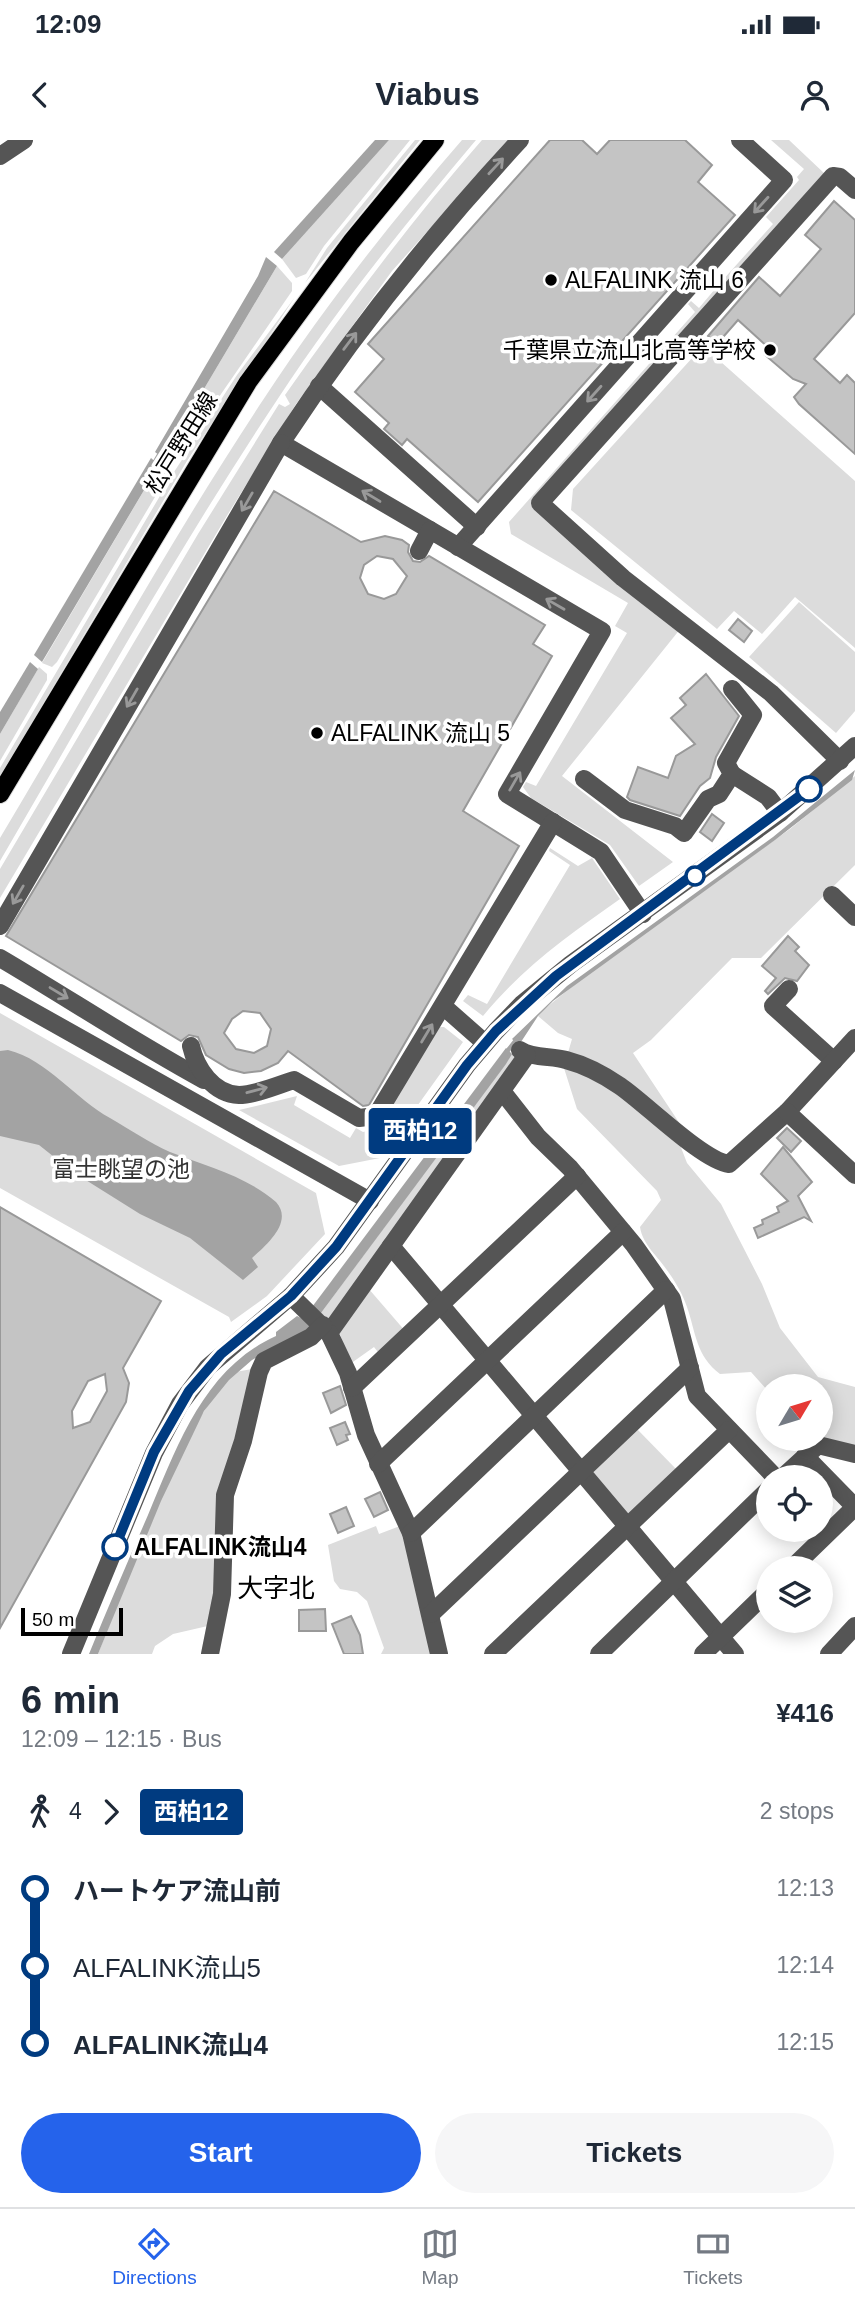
<!DOCTYPE html>
<meta charset="utf-8">
<style>
body{margin:0;font-family:Arial,"Noto Sans JP",sans-serif;background:#f6f6f7;color:#1f2937;height:100vh;display:flex;flex-direction:column;font-size:26px;white-space:nowrap}
*{box-sizing:border-box;margin:0}
p{font-size:23px;color:#747a83}
.icon{flex:none;width:38px;height:38px;fill:none;stroke:currentColor;stroke-width:2;stroke-linecap:round;stroke-linejoin:round}
.map{position:relative;height:1514px;overflow:hidden}
.sheet{display:flex;flex-direction:column;background:#fff;flex:1}
.sheet>*{flex:none}
.badge{padding:0 14px;border-radius:5px;font-size:24px;line-height:46px}
.needle{width:46px;rotate:52deg}
.fabs{position:absolute;left:756px;top:1234px;display:grid;gap:14px}
.fabs a{display:grid;place-items:center;width:77px;height:77px;border-radius:50%;background:#fff;box-shadow:0 4px 18px #0003;font-size:35px}
.scale{position:absolute;left:21px;bottom:18px;width:102px;box-sizing:border-box;padding-left:7px;border:4px solid #000;border-top:0;font-size:19px;line-height:24px;white-space:nowrap;color:#000;-webkit-text-stroke:5px #fff;paint-order:stroke}
.map>.badge{position:absolute;translate:-50% -50%;box-shadow:0 0 0 4px #fff}
.legs{display:flex;align-items:center;gap:10px;height:77px;padding:0 21px;font-size:23px}
.legs p{margin-inline-start:auto}
.headline{display:flex;align-items:center;justify-content:space-between;height:119px;padding:0 21px}
h1{font-size:38px;font-weight:800;line-height:52px}
.action{display:flex;gap:14px;margin-top:auto;padding:14px 21px}
.action a{flex:1;height:80px;border-radius:42px;background:#2563eb;color:#fff;font-size:28px;font-weight:800;line-height:80px;text-align:center}
.action a+a{background:#f6f6f7;color:#1f2937}
ul{padding:0 21px;list-style:none}
li{display:flex;align-items:center;gap:24px;height:77px;font-size:26px}
li i{display:grid;place-items:center;width:10px;height:100%;margin:0 9px;background:currentColor}
li i::after{content:'';width:18px;height:18px;margin:-9px;border:5px solid;border-radius:50%;background:#fff}
li p{margin-inline-start:auto}
li:first-child i{background:linear-gradient(#0000 50%,currentColor 0)}
li:last-child i{background:linear-gradient(currentColor 50%,#0000 0)}
.status{display:flex;justify-content:space-between;align-items:center;height:49px;padding:0 35px;background:#fff;direction:ltr}
.status svg{height:19px;fill:currentColor}
header{display:flex;justify-content:space-between;align-items:center;height:91px;padding:0 21px;background:#fff;font-size:32px;font-weight:800}
.tab-bar{display:flex;justify-content:space-around;align-items:center;height:98px;border-top:2px solid #e0e1e3;background:#fff;font-size:19px;color:#747a83}
.tab-bar a{display:grid;justify-items:center;gap:4px}
.tab-bar .current{color:#2563eb}
.map>svg:first-child{display:block}
.green{fill:#dcdcdc}
.water{fill:#a3a3a3}
.lines{fill:none;stroke-linecap:round;stroke-linejoin:round}
.stream{stroke:#a3a3a3;stroke-width:4.5}
.building{fill:#c4c4c4;stroke:#999;stroke-width:2;fill-rule:evenodd}
.major-casing{stroke:#dbdbdb;stroke-width:20}
.minor{stroke:#555;stroke-width:18}
.major{stroke:#000;stroke-width:18}
.oneway{stroke:#999}
.line-1-casing{stroke:#fff;stroke-width:16}
.line-1{stroke:#003b80;stroke-width:10}
.poi-dot{fill:#000;stroke:#fff;stroke-width:2.5}
.stop-1-dot{fill:#fff;stroke:#003b80;stroke-width:3.5}
.labels{text-anchor:middle;stroke-width:7;stroke-linejoin:round;paint-order:stroke}
.poi-label{font-size:23px;fill:#000;stroke:#fff;text-anchor:start}
.street-label{font-size:23px;fill:#000;stroke:#fff}
.park-label{font-size:23px;fill:#333;stroke:#fff}
.stop-label{font-size:23px;font-weight:bold;fill:#000;stroke:#fff;text-anchor:start}
.quarter-label{font-size:26px;fill:#000;stroke:#fff}
</style>
<div class="status"><b>12:09</b><svg viewBox="0 0 49 12"><path d="M0 12V9h3v3zM5 12V6h3v6zM10 12V3h3v9zM15 12V0h3v12zM26 1h20v11H26zM47 4h2v5h-2z"/></svg></div>
<header><svg class="icon" aria-label="back" viewBox="0 0 24 24"><path d="M15 5l-7 7 7 7"/></svg>Viabus<svg class="icon" aria-label="person" viewBox="0 0 24 24"><circle cx="12" cy="8" r="4"/><path d="M4 21q1-7 8-7t8 7"/></svg></header>
<div class="map">
<svg width="855" height="1514" viewBox="0 0 855 1514">
<rect width="100%" height="100%" fill="#fff"/>
<g class="green">
<path d="M389,0H410L324,106L306,134L296,138L282,119Z"/>
<path d="M415,0H420L305,143L327,108Z"/>
<path d="M462,0H476C406,83 338,167 279,257C179,407 91,565 0,721V698C88,551 170,400 265,257C324,167 391,82 462,0Z"/>
<path d="M482,0H509L392,131L296,264L228,374L0,758V729L198,394L279,264L285,267L290,264L285,255C347,167 411,81 482,0Z"/>
<path d="M771,0H789L825,34L531,363L589,417L681,488L562,636L673,722L639,746L610,705L531,658L523,647L526,642L536,646L627,493L615,486L628,463L511,394L509,382L695,172L688,164L691,161L699,168L715,149L707,142L713,136L721,142L773,84L766,77L799,40L797,37L804,29Z"/>
<path d="M277,126L292,143V151L175,321L163,318Z"/>
<path d="M295,157L187,321L0,636V628L174,332L237,235Z"/>
<path d="M703,206L855,341V508L795,457L762,494L734,471L717,489L571,370L573,349Z"/>
<path d="M159,325L168,335L57,522L52,527L42,523Z"/>
<path d="M799,462L855,512V571L836,593L749,517Z"/>
<path d="M39,527L47,534V540L0,621V594Z"/>
<path d="M855,636V725L761,818H732L651,900L633,913L684,990L567,916L572,899L558,893L538,876L543,870L593,830L790,689Z"/>
<path d="M550,708L578,726L592,718L620,759C570,794 522,828 483,876L463,861L468,855L487,864L570,725L549,711Z"/>
<path d="M0,873L316,1053L325,1094L267,1156L231,1182L229,1177L0,1048Z"/>
<path d="M438,887H444L463,902L380,1018L339,1026L239,970L297,956L294,965L350,998L356,988L363,992L372,990Z"/>
<path d="M513,912L517,914L498,944L333,1178L328,1179L321,1173Z"/>
<path d="M563,925L600,940L675,992L687,1023L721,1064L762,1144L780,1188L818,1237L855,1247V1311L821,1298V1246H768V1251L751,1232L720,1234C696,1216 696,1193 687,1167C683,1155 676,1143 669,1133C659,1117 643,1106 640,1087L661,1060L657,1051L577,969Z"/>
<path d="M368,1148L406,1192L381,1216L374,1207L350,1224L339,1191Z"/>
<path d="M256,1228L239,1299L212,1485L173,1494L155,1506L152,1514H98C122,1456 190,1264 235,1233C240,1230 250,1230 256,1228Z"/>
<path d="M636,1288L678,1331L632,1374H627L594,1335V1329Z"/>
<path d="M376,1386L379,1394L400,1386L411,1418L433,1514H381L384,1508L367,1461L357,1452L340,1449L334,1441L328,1405Z"/>
</g>
<g class="water">
<path d="M375,0H389L282,119L274,112Z"/>
<path d="M266,117L277,126L163,318L155,312L258,136Z"/>
<path d="M151,318L159,325L42,522L34,515Z"/>
<path d="M30,522L38,529L0,594V572Z"/>
<path d="M855,630L852,640L775,700L553,861L538,876L519,905L512,899L567,846L773,697Z"/>
<path d="M506,908L512,914L506,924L321,1173L312,1167Z"/>
<path d="M8,910C48,920 75,959 110,978C129,989 150,1003 170,1012C206,1026 246,1036 276,1062C294,1082 266,1105 252,1118L258,1127L243,1140L190,1098L140,1074L73,1032L39,1005L0,996V911Z"/>
<path d="M297,1176L316,1185L252,1220L229,1240L204,1271L161,1361L98,1514H89C108,1467 128,1421 148,1375C177,1307 203,1229 276,1196V1192Z"/>
</g>
<g class="lines">
<g class="stream">
<path d="M152,327L162,310"/>
<path d="M505,914L517,899"/>
</g>
</g>
<g class="building">
<path d="M550,0H582L597,14L610,0H685L712,25L698,42L735,75L478,362L407,299L402,305L384,289L389,283L355,252L384,219L368,204Z"/>
<path d="M834,61L855,80V173L814,219L840,243L847,235L855,243V314L799,264L794,257L806,244L793,239L765,215L770,209L738,180L717,204L708,196L759,137L780,156L821,109L805,95Z"/>
<path d="M274,351L361,402L385,396L402,400L409,405L408,412L413,421L420,422L429,416L545,485L533,504L552,516L463,671L519,706L369,965L363,966L288,911L278,923L261,931L244,933L229,929L206,915L198,897L189,895L181,901L6,796ZM377,416L393,419L407,436L396,454L384,459L368,454L360,438L364,425ZM243,871L260,873L271,889L267,906L254,913L236,909L224,893L232,879Z"/>
<path d="M738,479L752,491L744,502L729,490Z"/>
<path d="M706,534L739,576L716,617L710,638L700,646L680,676L630,660L627,657L638,627L668,638L676,616L695,604L671,578L686,565L680,558Z"/>
<path d="M712,674L724,683L712,701L700,692Z"/>
<path d="M788,796L799,807L795,811L809,825L797,841L785,838L768,854L765,851L776,838L762,826Z"/>
<path d="M787,988L801,1001L791,1012L777,998Z"/>
<path d="M783,1007L812,1042L798,1056L811,1081L804,1077L758,1098L754,1088L763,1084L762,1080L779,1072L777,1067L788,1061L761,1034Z"/>
<path d="M0,1067L161,1161L123,1228L129,1243L126,1262L0,1488ZM105,1234L107,1251L90,1282L73,1288L72,1271L88,1241Z"/>
<path d="M340,1246L346,1265L331,1273L323,1253Z"/>
<path d="M345,1282L350,1294L346,1295L348,1300L337,1305L330,1288Z"/>
<path d="M380,1352L388,1370L374,1377L365,1359Z"/>
<path d="M346,1367L354,1386L338,1393L330,1374Z"/>
<path d="M325,1469L326,1491H299V1470Z"/>
<path d="M351,1476L360,1495L363,1514H344L332,1484Z"/>
</g>
<g class="lines">
<g class="major-casing">
<path id="major" d="M0,654L248,242L351,102L435,0"/>
</g>
<g class="minor">
<path d="M0,16L24,0"/>
<path d="M319,246L477,387"/>
<path d="M430,390L281,303C354,192 430,97 520,0"/>
<path d="M458,407L784,40L740,0"/>
<path d="M419,411L430,390L602,491L507,654L601,712L643,774"/>
<path d="M840,621L771,553L623,438L540,363L833,36L840,37L855,50"/>
<path d="M732,634L768,657L780,673"/>
<path d="M584,639L625,670L675,686L684,693L708,659L719,654L732,634L726,623L753,575L732,549"/>
<path d="M832,755L855,777"/>
<path d="M0,786L281,303"/>
<path d="M0,818C68,858 134,902 204,940"/>
<path d="M789,849L773,866L834,921"/>
<path d="M0,853L370,1061"/>
<path d="M443,866L485,903"/>
<path d="M191,906C196,928 213,954 239,955C255,955 278,945 294,940L359,978L376,976L553,682"/>
<path d="M520,910C531,918 552,916 566,920C585,925 604,935 620,946C645,963 703,1021 729,1024L787,972L855,898"/>
<path d="M502,951L538,997L570,1028L634,1105L672,1159L697,1256L775,1337"/>
<path d="M787,972L855,1035"/>
<path d="M391,1106L735,1514"/>
<path d="M291,1156L329,1193L527,915"/>
<path d="M329,1193L348,1233L366,1295L411,1393L439,1514"/>
<path d="M352,1248L577,1036"/>
<path d="M805,1316L855,1367"/>
<path d="M378,1324L623,1092"/>
<path d="M783,1337L818,1305L855,1314"/>
<path d="M411,1393L666,1150"/>
<path d="M792,1428L855,1367"/>
<path d="M431,1474L690,1228"/>
<path d="M71,1514L154,1313L180,1264L208,1227L291,1156L336,1107L467,925L496,891L522,864L571,824L780,673L855,606"/>
<path d="M210,1514L222,1454L225,1355L243,1301L259,1232L264,1221L311,1197L323,1185"/>
<path d="M493,1514L729,1290"/>
<path d="M599,1514L768,1350"/>
<path d="M703,1514L768,1451"/>
<path d="M829,1514L855,1486"/>
</g>
<use href="#major" class="major"/>
</g>
<defs><path id="oneway-shaft" d="M-6 0H5M1.5-3L5.5 0L1.5 3" fill="none" stroke-width="1.6" stroke-linecap="round" stroke-linejoin="round" transform="scale(1.75)"/></defs>
<g class="oneway">
<use href="#oneway-shaft" transform="translate(496 26) rotate(-47)"/>
<use href="#oneway-shaft" transform="translate(761 65) rotate(132)"/>
<use href="#oneway-shaft" transform="translate(350 201) rotate(-53)"/>
<use href="#oneway-shaft" transform="translate(594 254) rotate(132)"/>
<use href="#oneway-shaft" transform="translate(371 356) rotate(-149)"/>
<use href="#oneway-shaft" transform="translate(247 362) rotate(120)"/>
<use href="#oneway-shaft" transform="translate(555 464) rotate(-150)"/>
<use href="#oneway-shaft" transform="translate(132 558) rotate(120)"/>
<use href="#oneway-shaft" transform="translate(515 641) rotate(-60)"/>
<use href="#oneway-shaft" transform="translate(18 755) rotate(120)"/>
<use href="#oneway-shaft" transform="translate(59 853) rotate(31)"/>
<use href="#oneway-shaft" transform="translate(427 893) rotate(-59)"/>
<use href="#oneway-shaft" transform="translate(257 950) rotate(-15)"/>
</g>
<g class="lines">
<g class="line-1-casing">
<path id="line-1" d="M115,1407L154,1312L189,1251L221,1214L291,1156L336,1107L467,925L496,891L556,836L809,649"/>
</g>
<use href="#line-1" class="line-1"/>
</g>
<g class="poi-dot">
<circle cx="551" cy="140" r="7"/>
<circle cx="770" cy="210" r="7"/>
<circle cx="317" cy="593" r="7"/>
</g>
<g class="stop-1-dot">
<circle cx="809" cy="649" r="12"/>
<circle cx="695" cy="736" r="9"/>
<circle cx="115" cy="1407" r="12"/>
</g>
<g class="labels">
<g class="poi-label">
<text x="565" y="148">ALFALINK 流山 6</text>
<text x="756" y="218" text-anchor="end">千葉県立流山北高等学校</text>
<text x="331" y="601">ALFALINK 流山 5</text>
</g>
<g class="street-label">
<text transform="translate(181 303) rotate(-58)" y="8">松戸野田線</text>
</g>
<g class="park-label">
<text x="121" y="1037">富士眺望の池</text>
</g>
<g class="stop-label">
<text x="134" y="1415">ALFALINK流山4</text>
</g>
<g class="quarter-label">
<text x="276" y="1457">大字北</text>
</g>
</g>
</svg>
<div class="fabs">
<a><svg class="needle" viewBox="-14 -14 28 28"><path d="M0-13l5 13h-10z" fill="#e53935"/><path d="M0 13l5-13h-10z" fill="#747a83"/></svg></a>
<a><svg class="icon" aria-label="locate" viewBox="0 0 24 24"><circle cx="12" cy="12" r="6"/><path d="M12 2v4M12 18v4M2 12h4M18 12h4"/></svg></a>
<a><svg class="icon" aria-label="layers" viewBox="0 0 24 24"><path d="M12 4l9 5-9 5-9-5zM3 14l9 5 9-5"/></svg></a>
</div>
<div class="scale">50 m</div>
<b class="badge" style="left:420px;top:991px;background:#003b80;color:#fff">西柏12</b>
</div>
<section class="sheet">
<div class="headline"><div><h1>6 min</h1><p>12:09 – 12:15 · Bus</p></div><b>¥416</b></div>
<div class="legs"><svg class="icon" aria-label="walk" viewBox="0 0 24 24"><circle cx="13" cy="4" r="2"/><path d="M13 8l-2 6 4 7M11 14l-3 7M7 12l3-4h3l4 4"/></svg>4<svg class="icon" aria-label="forward" viewBox="0 0 24 24"><path d="M9 5l7 7-7 7"/></svg><b class="badge" style="background:#003b80;color:#fff">西柏12</b><p>2 stops</p></div>
<ul>
<li><i style="color:#003b80"></i><b>ハートケア流山前</b><p>12:13</p></li>
<li><i style="color:#003b80"></i><span>ALFALINK流山5</span><p>12:14</p></li>
<li><i style="color:#003b80"></i><b>ALFALINK流山4</b><p>12:15</p></li>
</ul>
<div class="action"><a>Start</a><a>Tickets</a></div>
</section>
<nav class="tab-bar">
<a class="current"><svg class="icon" aria-label="directions" viewBox="0 0 24 24"><path d="M12 3l9 9-9 9-9-9zM9 14v-3h6M13 9l2 2-2 2"/></svg>Directions</a>
<a><svg class="icon" aria-label="map" viewBox="0 0 24 24"><path d="M3 6l6-2 6 2 6-2v14l-6 2-6-2-6 2zM9 4v14M15 6v14"/></svg>Map</a>
<a><svg class="icon" aria-label="tickets" viewBox="0 0 24 24"><path d="M3 7h18v10H3zM15 7v10"/></svg>Tickets</a>
</nav>
